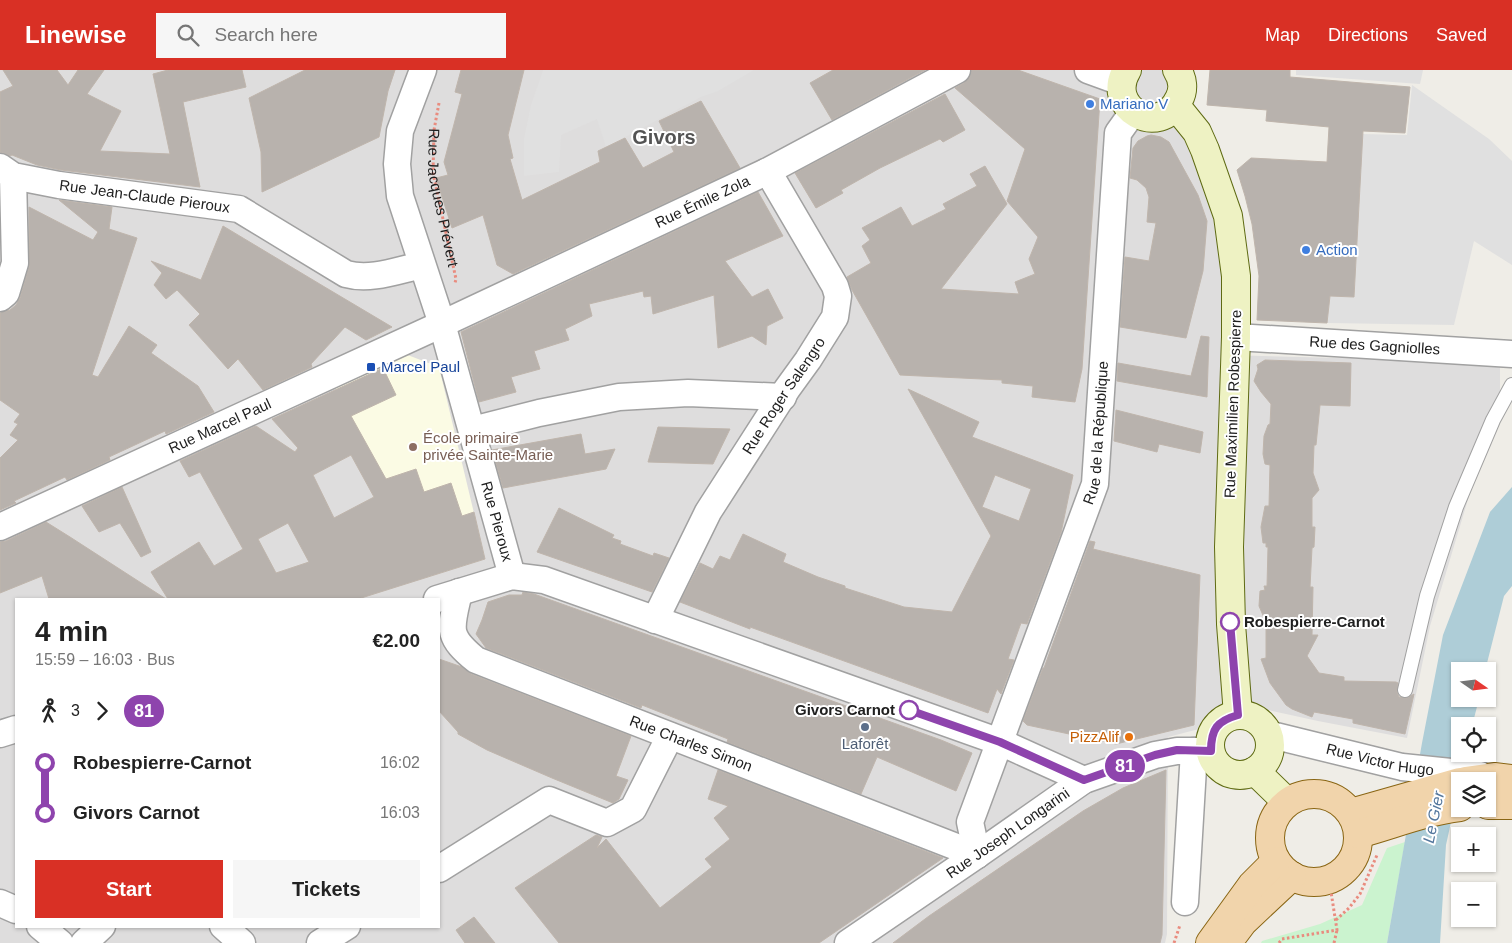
<!DOCTYPE html>
<meta charset="utf-8">
<style>
body{margin:0;font-family:Helvetica,sans-serif;background:#f6f6f6;color:#222;height:100vh;display:flex;flex-direction:column;font-size:19px;white-space:nowrap}
*{box-sizing:border-box;margin:0}
p{font-size:16px;color:#767676}
.icon{flex:none;width:28px;height:28px;fill:none;stroke:currentColor;stroke-width:2;stroke-linecap:round;stroke-linejoin:round}
.map{position:relative;flex:1;overflow:hidden}
.drawer{position:absolute;left:15px;top:528px;width:425px;height:330px;display:flex;flex-direction:column;background:#fff;border-radius:0px;box-shadow:0 1px 4px #0004}
.drawer>*{flex:none}
.badge{padding:0 10px;border-radius:16px;font-size:18px;line-height:32px}
.needle{width:32px;rotate:104deg}
.buttons{position:absolute;left:1451px;top:592px;display:grid;gap:10px}
.buttons a{display:grid;place-items:center;width:45px;height:45px;border-radius:0px;background:#fff;box-shadow:0 1px 4px #0004;font-size:25px}
.map>.badge{position:absolute;translate:-50% -50%;box-shadow:0 0 0 2px #fff}
.legs{display:flex;align-items:center;gap:8px;height:55px;padding:0 20px;font-size:16px}
.legs p{margin-inline-start:auto}
.summary{display:flex;align-items:center;justify-content:space-between;height:85px;padding:0 20px}
h1{font-size:28px;font-weight:700;line-height:38px}
.action{display:flex;gap:10px;margin-top:auto;padding:10px 20px}
.action a{flex:1;height:58px;border-radius:0px;background:#d93025;color:#fff;font-size:20px;font-weight:700;line-height:58px;text-align:center}
.action a+a{background:#f6f6f6;color:#222}
ul{padding:0 20px;list-style:none}
li{display:flex;align-items:center;gap:18px;height:50px;font-size:19px}
li i{display:grid;place-items:center;width:8px;height:100%;margin:0 6px;background:currentColor}
li i::after{content:'';width:12px;height:12px;margin:-6px;border:4px solid;border-radius:50%;background:#fff}
li p{margin-inline-start:auto}
li:first-child i{background:linear-gradient(#0000 50%,currentColor 0)}
li:last-child i{background:linear-gradient(currentColor 50%,#0000 0)}
header{display:flex;align-items:center;gap:30px;box-sizing:border-box;height:70px;padding:0 25px;background:#d93025;color:#fff}
header strong{font-size:24px}
nav{display:flex;gap:28px;margin-inline-start:auto;font-size:18px}
.search{width:350px;height:45px;background:#f6f6f6;display:flex;align-items:center;gap:12px;box-sizing:border-box;padding:0 18px;border-radius:0px;color:#767676;font-size:19px}
.map>svg:first-child{display:block}
.residential{fill:#dedddd;fill-rule:evenodd}
.education{fill:#fbfbe4}
.park{fill:#cbf3cf}
.parking{fill:#e0e0e0}
.water{fill:#aecdd7}
.building{fill:#b8b2ad;stroke:#bfb5ac;fill-rule:evenodd}
.lines{fill:none;stroke-linecap:round;stroke-linejoin:round}
.lane-casing{stroke:#a1a1a1;stroke-width:16}
.street-casing{stroke:#a1a1a1;stroke-width:29}
.secondary-casing{stroke:#5f6b13;stroke-width:30}
.primary-casing{stroke:#896513;stroke-width:30}
.path{stroke:#e98c7f;stroke-width:3;stroke-dasharray:2.5 2.5;stroke-linecap:butt}
.lane{stroke:#fff;stroke-width:14}
.street{stroke:#fff;stroke-width:26}
.secondary{stroke:#eef2c3;stroke-width:28}
.primary{stroke:#f1d4ab;stroke-width:28}
.line-1-casing{stroke:#fff;stroke-width:11}
.line-1{stroke:#8e44ad;stroke-width:8}
.shop-dot{fill:#3f7fe0;stroke:#fff;stroke-width:2}
.transit-dot{fill:#1a4fb4;stroke:#fff;stroke-width:2}
.education-dot{fill:#8d6e63;stroke:#fff;stroke-width:2}
.stop-1-dot{fill:#fff;stroke:#8e44ad;stroke-width:2.5}
.service-dot{fill:#5c6f8a;stroke:#fff;stroke-width:2}
.food-dot{fill:#e8710a;stroke:#fff;stroke-width:2}
.labels{text-anchor:middle;stroke-width:4;stroke-linejoin:round;paint-order:stroke}
.shop-label{font-size:15px;fill:#366cbe;stroke:#fff;text-anchor:start}
.street-label{font-size:15px;fill:#202020;stroke:#fff}
.transit-label{font-size:15px;fill:#164399;stroke:#fff;text-anchor:start}
.education-label{font-size:15px;fill:#785e54;stroke:#fff;text-anchor:start}
.stop-label{font-size:15px;font-weight:bold;fill:#202020;stroke:#fff;text-anchor:start}
.food-label{font-size:15px;fill:#c56008;stroke:#fff;text-anchor:end}
.service-label{font-size:15px;fill:#4e5e75;stroke:#fff}
.water-label{font-size:16px;font-style:italic;fill:#54779d;stroke:#fff}
.district-label{font-size:20px;font-weight:bold;fill:#535353;stroke:#fff}
</style>
<header>
<strong>Linewise</strong>
<div class="search"><svg class="icon" aria-label="search" viewBox="0 0 24 24"><circle cx="10" cy="10" r="6"/><path d="M15 15l6 6"/></svg>Search here</div>
<nav><a>Map</a><a>Directions</a><a>Saved</a></nav>
</header>
<div class="map">
<svg width="1512" height="873" viewBox="0 0 1512 873">
<rect width="100%" height="100%" fill="#efede7"/>
<path class="residential" d="M0,0H1173L1219,169L1224,205V285L1500,292V323L1430,556L1407,668L1318,651L1259,638L1224,645L1199,659L1168,667L1167,864L1165,873H0ZM16,529H439V856H16Z"/>
<path class="education" d="M405,284L439,297L485,489L428,507L414,461L334,316Z"/>
<path class="park" d="M1405,772L1387,873H1261L1262,871L1320,854L1362,835L1387,778Z"/>
<g class="parking">
<path d="M543,0H754L718,21L701,27L606,77L597,49L561,65L559,102L524,106V69L531,35Z"/>
<path d="M1296,0H1423L1420,14L1296,5Z"/>
<path d="M1412,15L1489,69L1512,91V195L1474,171L1454,255L1327,253L1330,226L1354,227L1361,64L1407,65Z"/>
</g>
<path class="water" d="M1512,417V516L1504,526L1485,601H1460V629H1479L1472,656H1460V684H1466L1446,775L1440,873H1387L1422,673L1443,565L1490,442Z"/>
<g class="building">
<path d="M3,0H57L68,15L78,0H104L87,24L121,41L100,81L170,84L153,4L168,0H242L246,17L183,32L200,117L61,100L37,95L12,85L10,86L0,82V22L13,16Z"/>
<path d="M305,0H395L388,21L379,67L262,122L261,82L249,28Z"/>
<path d="M461,0H524L508,65L513,88L510,89L522,130L600,92L598,81L625,68L643,98L674,82L659,51L701,31L740,98L513,204L497,195L483,145L452,158L436,108L448,105L444,92L462,24L455,22Z"/>
<path d="M833,0H925L832,50L810,13Z"/>
<path d="M972,0H1018L1100,29L1082,299L1075,332L1032,327L1033,316L1002,313V310L900,305L852,220L847,207L871,193L862,176L870,170L862,158L901,137L912,156L946,139L943,134L977,116L970,104L985,96L1007,134L941,219L1019,224L1015,212L1035,204L1029,189L1038,167L1007,131L1025,79L955,18L964,13L969,8Z"/>
<path d="M1210,0H1290V7L1410,17L1405,63L1363,61L1354,227L1330,226L1327,253L1257,250L1259,206L1252,154L1245,126L1237,100L1251,88L1327,92L1329,57L1266,51L1267,40L1207,35Z"/>
<path d="M945,24L965,60L943,72L940,69L880,98L841,120L843,123L816,138L795,103Z"/>
<path d="M1151,65L1161,67L1169,72L1198,125L1207,151L1203,201L1186,268L1120,257L1125,187L1149,191L1156,153L1147,152L1149,127L1146,118L1137,110L1130,108L1133,78L1138,71L1147,66Z"/>
<path d="M758,122L783,166L725,191L752,227L768,219L783,248L767,256L766,275L752,266L718,278L714,225L653,244L651,226L644,227L643,221L589,234L592,246L565,259L569,270L534,281L540,299L511,307L516,322L479,332L461,262Z"/>
<path d="M59,130L112,137L109,159L137,168L92,305L98,307L129,256L157,275L151,283L198,316L214,342L166,364L165,361L109,387L110,390L67,410L65,407L14,431L16,433L0,440V388L18,370L10,365L18,354L14,352L20,344L0,330V243L10,240L16,235L20,228L29,197V137L93,170L98,162Z"/>
<path d="M223,156L323,216L392,257L366,270L345,257L311,294L312,297L263,320L238,289L228,299L189,255L200,244L177,220L166,229L154,215L162,203L151,191L201,210Z"/>
<path d="M1201,266L1209,267L1207,327L1117,311L1118,293L1191,306Z"/>
<path d="M1265,290L1351,293L1350,336L1320,335L1316,375H1314L1313,403L1319,420L1312,428V457H1315L1314,477L1312,478L1310,517H1313L1312,565H1318L1307,586L1319,603L1344,607V611L1396,612L1398,613L1397,622L1399,627L1407,628L1414,624L1405,664L1353,653V649L1314,642L1312,647L1292,639L1286,635L1270,613L1261,589L1266,588V558L1265,550L1259,536L1260,521L1265,520L1264,516H1267L1268,477H1266V473H1263L1261,457L1265,436H1269L1270,395L1265,394L1263,384L1264,366L1268,355L1270,354L1271,334L1261,322L1254,311L1258,299L1257,295Z"/>
<path d="M383,298L396,325L351,346L386,409L416,399L424,422L451,413L462,446L474,442L485,489L358,529H168L151,502L199,472L214,496L243,479L200,402L189,407L180,391L256,356L295,382L298,378L272,349ZM351,385L374,427L334,448L313,405ZM288,453L309,492L276,503L258,469Z"/>
<path d="M908,319L979,352L972,367L1073,405L1061,463L1027,554L1021,553L1008,589L1014,590L1001,624L997,619L988,643L750,557V559L680,532L700,493L713,499L720,486L730,490L743,464L786,484L783,492L818,507L845,516V518L904,537L952,542L991,466ZM995,405L1031,419L1019,451L982,437Z"/>
<path d="M1116,340L1203,362L1200,383L1159,374L1157,382L1114,371Z"/>
<path d="M658,357L730,359L713,394L648,392Z"/>
<path d="M581,364L585,384L615,379L606,399L503,418L492,380Z"/>
<path d="M122,417L151,482L141,487L120,453L99,462L82,436Z"/>
<path d="M559,438L614,465L612,468L621,471L620,474L653,486L654,483L669,488L652,522L537,482Z"/>
<path d="M46,452L70,467L166,529H49L42,506L0,523V472L6,471Z"/>
<path d="M1090,471L1095,472L1093,479L1200,505L1194,655L1116,674L1027,655L1023,651L1043,598H1044Z"/>
<path d="M523,522L534,524L941,670L972,683L956,721L877,687L861,724L727,672L728,669L642,635L641,638L486,578L476,564L482,550L488,532L509,525H522Z"/>
<path d="M439,589L462,597L471,604L631,666L616,706L628,710L619,729L613,733L552,708L487,680L458,664V662L439,641Z"/>
<path d="M718,700L943,788L819,873H559L515,818L596,765L602,767L597,778L606,769L660,838L712,797L705,789L730,769L714,748L728,736L708,729Z"/>
<path d="M1166,700L1162,865L1160,873H893L929,846L1083,741L1123,718Z"/>
<path d="M474,847L495,873H465L456,860Z"/>
</g>
<g class="lines">
<g class="lane-casing">
<path id="lane" d="M1405,620L1427,526L1456,437L1493,350L1512,315"/>
</g>
<g class="street-casing">
<g id="street">
<path id="s2" d="M423,0L400,61L397,94L400,126L442,254L512,506"/>
<path d="M1088,0L1121,12"/>
<path id="s3" d="M0,97L13,106L59,115L239,139L346,204C371,211 398,200 422,195"/>
<path d="M0,228L6,223L15,193L13,106"/>
<path id="s4" d="M1236,267L1512,284"/>
<path d="M472,360L539,343L619,327L688,323L783,327"/>
<path id="s5" d="M0,457L442,254L766,102L957,0"/>
<path id="s6" d="M459,522C451,558 445,565 476,590L977,785"/>
<path d="M437,529L512,506L544,510L1000,672L1084,710"/>
<path id="s7" d="M655,550L708,442L787,319L808,290L835,247L838,226L835,216L773,110L766,102"/>
<path d="M0,664L16,659"/>
<path id="s8" d="M1268,664L1402,697L1480,705"/>
<path id="s9" d="M977,785L970,752L1095,414L1118,63L1133,42"/>
<path d="M439,799L549,730L607,753L633,739L670,666"/>
<path d="M1185,832L1194,681"/>
<path d="M0,833L16,840"/>
<path d="M40,856L60,873"/>
<path d="M223,856L242,873"/>
<path d="M84,873L102,856"/>
<path d="M320,873L347,856"/>
<path id="s10" d="M848,873L977,785L1084,710L1155,685L1177,681H1211"/>
</g>
</g>
<g class="secondary-casing">
<g id="secondary">
<path d="M1127,0C1104,38 1160,69 1179,29C1184,20 1183,9 1177,0"/>
<path d="M1176,36L1197,62L1205,80L1228,146L1236,206V267L1229,477L1231,554L1238,645"/>
<circle cx="1240" cy="675" r="30"/>
<path d="M1255,701L1287,732"/>
</g>
</g>
<g class="primary-casing">
<g id="primary">
<path d="M1465,711L1494,707L1512,709"/>
<circle cx="1314" cy="768" r="44"/>
<path d="M1488,735H1512"/>
<path d="M1351,743L1460,712"/>
<path d="M1358,764C1392,755 1425,741 1460,737"/>
<path d="M1234,864L1243,852L1292,806"/>
<path d="M1210,873L1252,815L1276,791"/>
</g>
</g>
<g class="path">
<path id="s1" d="M439,33L434,60L433,103L456,209L455,213"/>
<path d="M1336,850L1349,838L1360,824L1377,785"/>
<path d="M1174,873L1180,855"/>
<path d="M1279,873L1282,869L1337,860L1329,809"/>
<path d="M1334,873L1337,860"/>
</g>
<use href="#lane" class="lane"/>
<use href="#street" class="street"/>
<use href="#secondary" class="secondary"/>
<use href="#primary" class="primary"/>
</g>
<g class="lines">
<g class="line-1-casing">
<path id="line-1" d="M909,640L1000,672L1084,710L1155,685L1177,680L1211,681C1211,659 1217,651 1238,645L1230,552"/>
</g>
<use href="#line-1" class="line-1"/>
</g>
<g class="shop-dot">
<circle cx="1090" cy="34" r="5"/>
<circle cx="1306" cy="180" r="5"/>
</g>
<rect class="transit-dot" x="366" y="292" width="10" height="10" rx="2.5"/>
<circle class="education-dot" cx="413" cy="377" r="5"/>
<g class="stop-1-dot">
<circle cx="1230" cy="552" r="9"/>
<circle cx="909" cy="640" r="9"/>
</g>
<circle class="service-dot" cx="865" cy="657" r="5"/>
<circle class="food-dot" cx="1129" cy="667" r="5"/>
<g class="labels">
<g class="shop-label">
<text x="1100" y="39">Mariano V</text>
<text x="1316" y="185">Action</text>
</g>
<g class="street-label">
<text dy="5" stroke="none"><textPath href="#s3" startOffset="149">Rue Jean-Claude Pieroux</textPath></text>
<text dy="5" stroke="none"><textPath href="#s1" startOffset="96">Rue Jacques Prévert</textPath></text>
<text dy="5" stroke="none"><textPath href="#s5" startOffset="774">Rue Émile Zola</textPath></text>
<text dy="5" stroke="none"><textPath href="#s4" startOffset="139">Rue des Gagniolles</textPath></text>
<text dy="5" stroke="none"><textPath href="#s7" startOffset="259">Rue Roger Salengro</textPath></text>
<text transform="translate(1233 334) rotate(-88)" y="5">Rue Maximilien Robespierre</text>
<text dy="5" stroke="none"><textPath href="#s5" startOffset="242">Rue Marcel Paul</textPath></text>
<text dy="5" stroke="none"><textPath href="#s9" startOffset="445">Rue de la République</textPath></text>
<text dy="5" stroke="none"><textPath href="#s2" startOffset="470">Rue Pieroux</textPath></text>
<text dy="5" stroke="none"><textPath href="#s6" startOffset="308">Rue Charles Simon</textPath></text>
<text dy="5" stroke="none"><textPath href="#s8" startOffset="115">Rue Victor Hugo</textPath></text>
<text dy="5" stroke="none"><textPath href="#s10" startOffset="194">Rue Joseph Longarini</textPath></text>
</g>
<g class="transit-label">
<text x="381" y="302">Marcel Paul</text>
</g>
<g class="education-label">
<text x="423" y="373">École primaire<tspan x="423" dy="17">privée Sainte-Marie</tspan></text>
</g>
<g class="stop-label">
<text x="1244" y="557">Robespierre-Carnot</text>
<text x="895" y="645" text-anchor="end">Givors Carnot</text>
</g>
<g class="food-label">
<text x="1119" y="672">PizzAlif</text>
</g>
<g class="service-label">
<text x="865" y="679">Laforêt</text>
</g>
<g class="water-label">
<text transform="translate(1433 747) rotate(-78)" y="6">Le Gier</text>
</g>
<g class="district-label">
<text x="664" y="74">Givors</text>
</g>
</g>
</svg>
<div class="buttons">
<a><svg class="needle" viewBox="-14 -14 28 28"><path d="M0-13l5 13h-10z" fill="#e53935"/><path d="M0 13l5-13h-10z" fill="#767676"/></svg></a>
<a><svg class="icon" aria-label="locate" viewBox="0 0 24 24"><circle cx="12" cy="12" r="6"/><path d="M12 2v4M12 18v4M2 12h4M18 12h4"/></svg></a>
<a><svg class="icon" aria-label="layers" viewBox="0 0 24 24"><path d="M12 4l9 5-9 5-9-5zM3 14l9 5 9-5"/></svg></a>
<a>+</a>
<a>−</a>
</div>
<b class="badge" style="left:1125px;top:696px;background:#8e44ad;color:#fff">81</b>
<section class="drawer">
<div class="summary"><div><h1>4 min</h1><p>15:59 – 16:03 · Bus</p></div><b>€2.00</b></div>
<div class="legs"><svg class="icon" aria-label="walk" viewBox="0 0 24 24"><circle cx="13" cy="4" r="2"/><path d="M13 8l-2 6 4 7M11 14l-3 7M7 12l3-4h3l4 4"/></svg>3<svg class="icon" aria-label="forward" viewBox="0 0 24 24"><path d="M9 5l7 7-7 7"/></svg><b class="badge" style="background:#8e44ad;color:#fff">81</b></div>
<ul>
<li><i style="color:#8e44ad"></i><b>Robespierre-Carnot</b><p>16:02</p></li>
<li><i style="color:#8e44ad"></i><b>Givors Carnot</b><p>16:03</p></li>
</ul>
<div class="action"><a>Start</a><a>Tickets</a></div>
</section>
</div>
